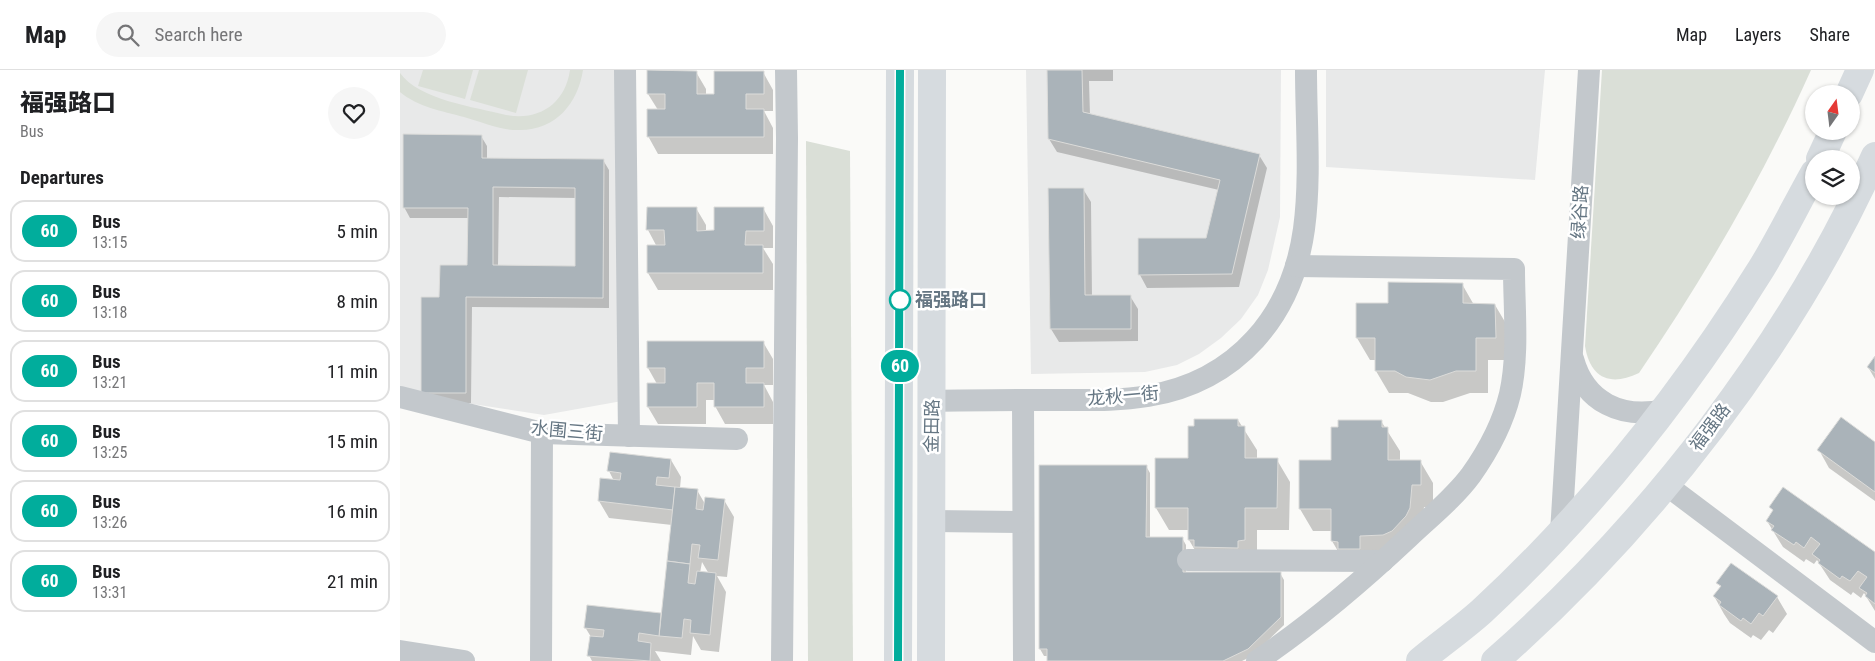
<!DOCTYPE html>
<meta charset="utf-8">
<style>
body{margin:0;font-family:"Roboto Condensed","Noto Sans SC",sans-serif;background:#f6f6f6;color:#202124;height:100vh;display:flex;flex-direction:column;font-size:19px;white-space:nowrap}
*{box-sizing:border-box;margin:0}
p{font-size:16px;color:#757577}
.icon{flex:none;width:28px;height:28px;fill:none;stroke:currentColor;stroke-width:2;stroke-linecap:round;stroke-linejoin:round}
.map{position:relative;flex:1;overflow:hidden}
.panel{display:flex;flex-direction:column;background:#fff;width:400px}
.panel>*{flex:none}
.badge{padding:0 10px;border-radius:16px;font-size:18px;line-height:32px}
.needle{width:32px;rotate:14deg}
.tools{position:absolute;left:1405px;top:15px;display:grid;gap:10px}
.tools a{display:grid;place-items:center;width:55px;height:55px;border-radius:50%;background:#fff;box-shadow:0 1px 4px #0004;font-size:25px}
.map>.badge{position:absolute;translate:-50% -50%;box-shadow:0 0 0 2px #fff}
h2{padding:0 20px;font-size:19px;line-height:45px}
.round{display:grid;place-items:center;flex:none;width:52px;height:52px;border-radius:26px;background:#f6f6f6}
.headline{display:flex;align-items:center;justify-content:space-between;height:85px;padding:0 20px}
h1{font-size:24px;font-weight:800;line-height:38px}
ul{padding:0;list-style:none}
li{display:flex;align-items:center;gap:15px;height:62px;margin:0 10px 8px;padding:0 10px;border:2px solid #e0e0e0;border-radius:15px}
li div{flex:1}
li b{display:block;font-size:19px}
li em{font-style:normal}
li .badge{min-width:55px;font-weight:700;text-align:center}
header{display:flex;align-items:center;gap:30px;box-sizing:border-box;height:70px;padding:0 25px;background:#fff;border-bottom:1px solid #e0e0e0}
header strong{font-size:24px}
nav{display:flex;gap:28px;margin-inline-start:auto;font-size:18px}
.search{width:350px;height:45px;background:#f6f6f6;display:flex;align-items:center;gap:12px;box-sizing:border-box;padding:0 18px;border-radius:28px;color:#757577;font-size:19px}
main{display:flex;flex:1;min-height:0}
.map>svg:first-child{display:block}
.built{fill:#e8e9e9}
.green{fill:#dadfd7}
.shadow{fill:#0003;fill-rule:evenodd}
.building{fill:#aab3b9;stroke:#dcdcda;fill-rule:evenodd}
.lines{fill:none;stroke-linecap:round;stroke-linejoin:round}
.minor{stroke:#c3c8cc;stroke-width:22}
.major{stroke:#d6dbdf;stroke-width:28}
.line-casing{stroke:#fff;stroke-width:11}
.line{stroke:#01ad9c;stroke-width:8}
.stop-dot{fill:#fff;stroke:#01ad9c;stroke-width:2.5}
.labels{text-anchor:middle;stroke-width:5;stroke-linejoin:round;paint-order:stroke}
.street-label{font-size:18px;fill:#657683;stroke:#fff}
.stop-label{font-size:18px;font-weight:bold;fill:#657683;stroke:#fff;text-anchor:start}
</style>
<header>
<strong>Map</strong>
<div class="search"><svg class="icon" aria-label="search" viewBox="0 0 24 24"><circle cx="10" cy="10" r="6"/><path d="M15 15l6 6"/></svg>Search here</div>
<nav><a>Map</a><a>Layers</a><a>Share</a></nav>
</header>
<main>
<section class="panel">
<div class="headline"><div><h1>福强路口</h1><p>Bus</p></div><a class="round"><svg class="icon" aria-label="heart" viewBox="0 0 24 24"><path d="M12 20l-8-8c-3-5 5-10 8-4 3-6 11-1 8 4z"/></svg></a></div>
<h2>Departures</h2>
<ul>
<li><span class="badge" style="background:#01ad9c;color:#fff">60</span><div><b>Bus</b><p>13:15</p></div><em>5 min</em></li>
<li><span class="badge" style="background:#01ad9c;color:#fff">60</span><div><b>Bus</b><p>13:18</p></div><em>8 min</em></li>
<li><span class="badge" style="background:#01ad9c;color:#fff">60</span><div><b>Bus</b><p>13:21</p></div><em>11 min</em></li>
<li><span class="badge" style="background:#01ad9c;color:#fff">60</span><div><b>Bus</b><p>13:25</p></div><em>15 min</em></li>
<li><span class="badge" style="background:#01ad9c;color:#fff">60</span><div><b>Bus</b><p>13:26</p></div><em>16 min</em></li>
<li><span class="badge" style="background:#01ad9c;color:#fff">60</span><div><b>Bus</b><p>13:31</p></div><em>21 min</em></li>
</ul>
</section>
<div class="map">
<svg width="1475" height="591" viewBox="0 0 1475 591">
<rect width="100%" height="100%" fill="#fafaf8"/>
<g class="built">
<path d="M0,0H218L222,331L144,345L0,323Z"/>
<path d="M626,0H881L880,147L868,200L858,225L841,249L821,268L799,284L777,295L745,302L631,304Z"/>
<path d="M926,0H1145L1135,110L926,97Z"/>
</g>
<g class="green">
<path d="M23,0H73L65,29L18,16Z"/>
<path d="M79,0H128L116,43L70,30Z"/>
<path d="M170,0H183C178,33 156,60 120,60C102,61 82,52 64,47C42,41 18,37 0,22V3C19,30 75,37 106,45C139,51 165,34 170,0Z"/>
<path d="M1202,0H1411C1363,107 1305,206 1239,303C1210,317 1190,308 1185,276Z"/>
<path d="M406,71L450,81L453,591H408Z"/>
</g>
<g class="shadow">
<path d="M648,0H713V11H689L690,45L859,85L867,98L839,217L747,218L740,205L807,169L819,120L657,82L649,69Z"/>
<path d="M248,2H296L306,19V26H315L363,2L373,20V41H364L373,58V84H258L248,66L258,40L248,24Z"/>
<path d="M81,66L87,76V89L203,90L209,100V238L72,237L71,333H29L41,228L69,196V148H10L4,137ZM99,127L176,128V197L98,196Z"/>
<path d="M683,119L691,132L692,226H730L738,239V271L659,272L651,259Z"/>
<path d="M248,138H296L306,155V162H315L363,138L373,156V178H363L373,194V220H258L248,203L257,177L248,160Z"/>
<path d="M1062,214L1074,235H1095L1108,257V290H1088V323H1070L1043,332H1031L1008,323H989L976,301V290H970L957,268L989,235Z"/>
<path d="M363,272L373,289V315H364L373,332V354H325L315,336V330H306V354H258L248,337L257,314L248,298Z"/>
<path d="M1475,288V309L1468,297Z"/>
<path d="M838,350L857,380V390H877L890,412L889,460H857V492H802L789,470V460H769L756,438L789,390Z"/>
<path d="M981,351L1000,381V391H1020L1033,413V437H1024L1022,460L972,501L945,493L932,471V461H913L900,439L932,391Z"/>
<path d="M1475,373V431L1429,398L1419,380Z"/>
<path d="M271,390L281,407L280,418L297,420L305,434L324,430L334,447L327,507L317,506L326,522L319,582L301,580L293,566L291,585L255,581L261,591H192L189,585L191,567L185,557L188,536L262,545L272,455L209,448L199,431L214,411L209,401ZM302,492L309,504L300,503Z"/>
<path d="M640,396H746L750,403V468H782L786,475V503H880L884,510V555L852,586L842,591H648V586H644L640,579Z"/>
<path d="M1371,437L1475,484V541L1464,523L1461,528L1453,522L1451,525L1430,510L1417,490L1414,494L1406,489L1404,492L1383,477L1367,451L1374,442Z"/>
<path d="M1318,513L1377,527L1387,544L1373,563L1369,560L1361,570L1353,565L1351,568L1330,553L1324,544L1314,526L1321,518Z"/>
</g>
<g class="building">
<path d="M247,0L297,1V24H314V1H364V24H346V39H364V67H247V39H265V24H247Z"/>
<path d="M647,0H682L683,42L860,84L832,204L738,205V168H806L820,110L648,69Z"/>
<path d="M3,64L82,65V88L204,89L203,228L66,227V323H21V227H39L40,195H67L68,138H3ZM93,117L175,118V196L93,195Z"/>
<path d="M648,118H684L685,225H731V259H650Z"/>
<path d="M247,137H297V161L314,160V137H364V161H346L345,175H363V203H247V175H265L264,160H246Z"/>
<path d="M988,212L1063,213V233L1095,234L1096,268H1076V301H1056L1030,310L1006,307L995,301H975V268H956V233H988Z"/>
<path d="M247,271H364V298H346V313H364V337H314V313H297V337H247V313H265V298H247Z"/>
<path d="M1475,286V303L1467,297Z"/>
<path d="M1441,347L1475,372V422L1417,380Z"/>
<path d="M794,349H838V356H845V388H878L877,438H845V470L838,471V478L794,477V470H788V438H755V388H788V356H794Z"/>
<path d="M938,350H982V357H988V390H1021V415H1012L1010,438L1006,446L992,461L983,465L960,466V479H938V472L931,471V439H899V390H931V357H938Z"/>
<path d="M210,382L271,389L269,408L257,407L256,415L275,417L273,440L198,431L200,408L220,410L221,403L207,401Z"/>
<path d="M639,395H747L746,467H783V502H881V547L848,579L823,591H647V579H639Z"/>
<path d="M275,417L298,419L296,439L303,440L305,427L325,429L318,490L298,488L300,475L292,474L290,494L267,491Z"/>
<path d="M1383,417L1475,482V534L1465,526L1467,523L1459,518L1467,507L1458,501L1450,511L1442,506L1440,509L1418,493L1420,490L1412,484L1420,474L1411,467L1404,478L1396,472L1394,475L1371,460L1374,456L1366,451L1373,440L1369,437Z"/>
<path d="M267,491L290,494L288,513L295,514L297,501L316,503L310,565L290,563L291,550L284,549L282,568L259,566Z"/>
<path d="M1331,493L1378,526L1363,546L1359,543L1351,554L1343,548L1341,551L1319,535L1321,532L1313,526L1321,516L1316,513Z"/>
<path d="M187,535L261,543L259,566L239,563L238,571L251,573L250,591L187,586L190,566L203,567L204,560L184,558Z"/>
</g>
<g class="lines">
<g class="minor">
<path d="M225,0L229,366"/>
<path d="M1173,289C1185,333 1222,349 1264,340"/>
<path d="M0,327L142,363L337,369"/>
<path d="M623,330L624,591"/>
<path d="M533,331C574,330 616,330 658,330C688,330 718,331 748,326C837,311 892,246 904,159C911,107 906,52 906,0"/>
<path d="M1265,414L1475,572"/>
<path d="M532,451L622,452"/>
<path d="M1161,463L1189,0"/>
<path d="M788,490L983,491"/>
<path d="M0,581L64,591"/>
<path d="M141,591L142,363"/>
<path d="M382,591L387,68L386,0"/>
<path d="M857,591C912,554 961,512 1009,467C1029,448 1054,428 1071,405C1088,381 1103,353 1110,324C1119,284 1114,239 1114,199L896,196"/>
</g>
<g class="major">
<path d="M1449,24L1460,0"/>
<path d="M1420,89L1433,61"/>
<path d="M498,591L500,0"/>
<path d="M531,591L532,0"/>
<path d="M1020,591C1040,574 1062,559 1082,541C1190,441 1283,324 1361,199C1380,168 1396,135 1414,103"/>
<path d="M1095,591C1249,456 1392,272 1475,86"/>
</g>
</g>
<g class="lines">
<g class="line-casing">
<path id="line" d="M498,591L500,0"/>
</g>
<use href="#line" class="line"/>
</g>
<circle class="stop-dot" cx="500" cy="230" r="10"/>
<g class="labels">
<g class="street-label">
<text transform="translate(1180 142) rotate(-87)" y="6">绿谷路</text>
<text transform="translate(723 326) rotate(-5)" y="6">龙秋一街</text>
<text transform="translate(532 356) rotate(-89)" y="6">金田路</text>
<text transform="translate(1310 357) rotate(-53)" y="6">福强路</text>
<text transform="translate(167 361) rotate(5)" y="6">水围三街</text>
</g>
<g class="stop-label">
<text x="515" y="236">福强路口</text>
</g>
</g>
</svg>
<div class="tools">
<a><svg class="needle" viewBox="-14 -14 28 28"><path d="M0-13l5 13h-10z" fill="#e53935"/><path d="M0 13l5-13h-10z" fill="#757577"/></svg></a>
<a><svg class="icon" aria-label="layers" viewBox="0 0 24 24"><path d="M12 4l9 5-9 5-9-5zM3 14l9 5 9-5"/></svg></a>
</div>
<b class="badge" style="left:500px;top:296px;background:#01ad9c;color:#fff">60</b>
</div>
</main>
